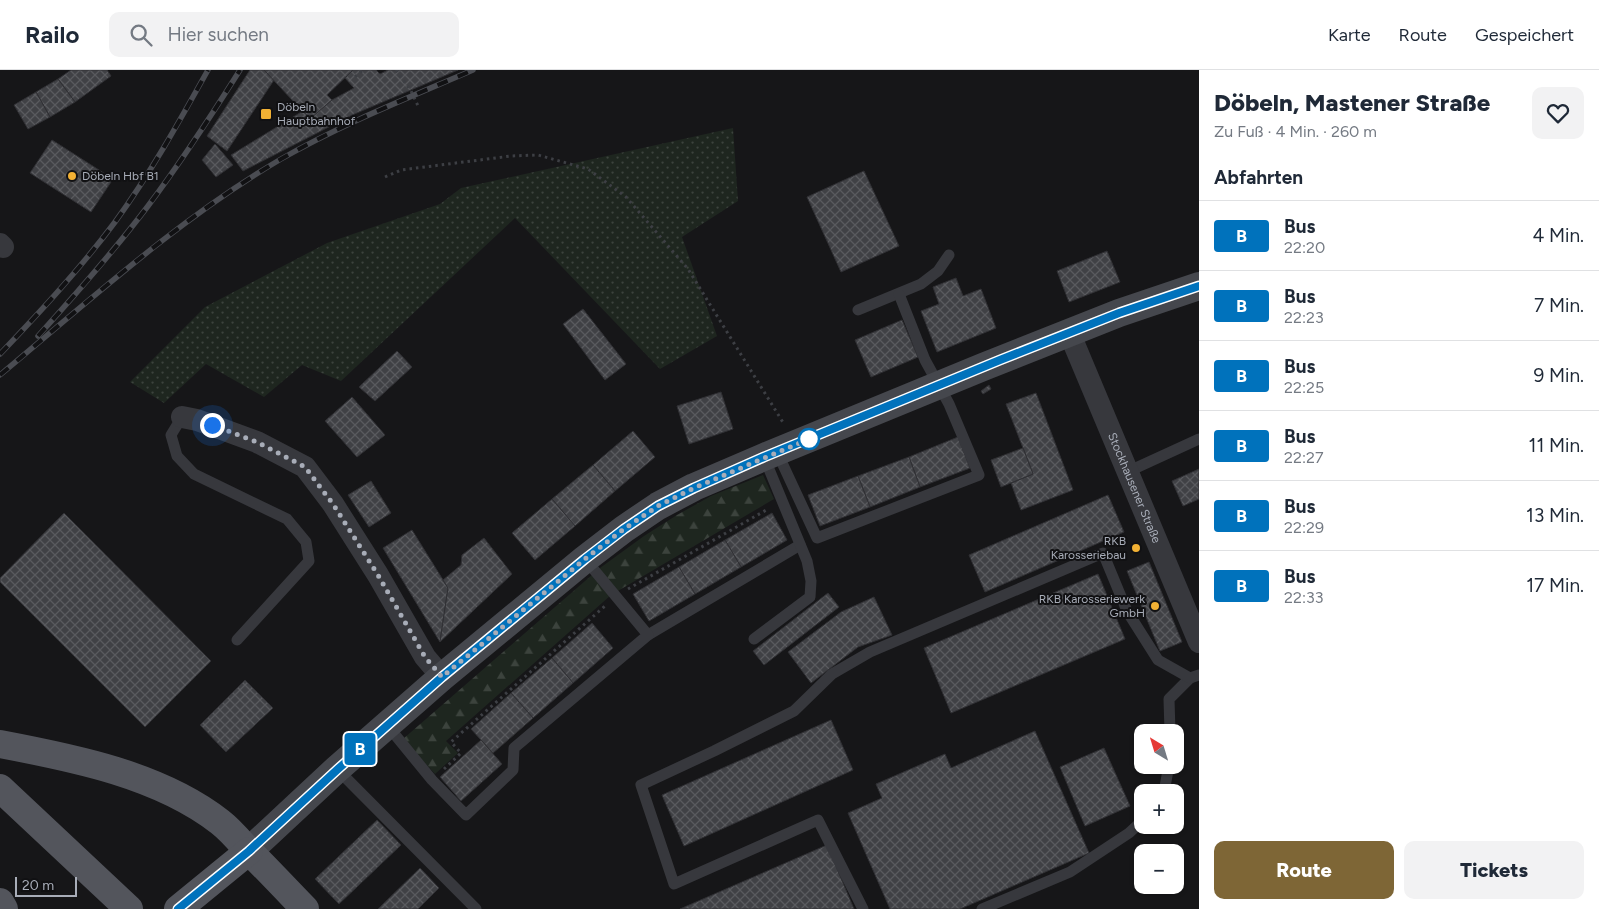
<!DOCTYPE html>
<html lang="de">
<meta charset="utf-8">
<style>
body{margin:0;font-family:Figtree,sans-serif;background:#f2f2f3;color:#1f2937;height:100vh;display:flex;flex-direction:column;font-size:19px;white-space:nowrap}
*{box-sizing:border-box;margin:0}
p{font-size:16px;color:#747a83}
.icon{flex:none;width:28px;height:28px;fill:none;stroke:currentColor;stroke-width:2;stroke-linecap:round;stroke-linejoin:round}
.map{position:relative;flex:1;overflow:hidden}
.side{display:flex;flex-direction:column;background:#fff;width:400px}
.side>*{flex:none}
.badge{padding:0 10px;border-radius:4px;font-size:18px;line-height:32px}
.needle{width:32px;rotate:322deg}
.buttons{position:absolute;left:1134px;top:654px;display:grid;gap:10px}
.buttons a{display:grid;place-items:center;width:50px;height:50px;border-radius:10px;background:#fff;box-shadow:0 1px 4px #0004;font-size:25px}
.scale{position:absolute;left:15px;bottom:12px;width:62px;box-sizing:border-box;padding-left:5px;border:2px solid #a8adb8;border-top:0;font-size:14px;line-height:18px;white-space:nowrap;color:#a8adb8;-webkit-text-stroke:4px #111113;paint-order:stroke}
.you{position:absolute;width:25px;height:25px;margin:-12px;border:4px solid #fff;border-radius:50%;background:#1a73e8;box-shadow:0 0 0 8px #1a73e833}
.map>.badge{position:absolute;translate:-50% -50%;box-shadow:0 0 0 2px #fff}
h2{padding:0 15px;font-size:19px;line-height:45px}
.round{display:grid;place-items:center;flex:none;width:52px;height:52px;border-radius:10px;background:#f2f2f3}
.head{display:flex;align-items:center;justify-content:space-between;height:85px;padding:0 15px}
h1{font-size:24px;font-weight:800;line-height:38px}
.button{display:flex;gap:10px;margin-top:auto;padding:10px 15px}
.button a{flex:1;height:58px;border-radius:10px;background:#7e6636;color:#fff;font-size:20px;font-weight:800;line-height:58px;text-align:center}
.button a+a{background:#f2f2f3;color:#1f2937}
ul{padding:0;list-style:none}
li{display:flex;align-items:center;gap:15px;height:70px;padding:0 15px;border-top:1px solid #e0e1e3}
li div{flex:1}
li b{display:block;font-size:19px}
li em{font-style:normal}
li .badge{min-width:55px;font-weight:700;text-align:center}
header{display:flex;align-items:center;gap:30px;box-sizing:border-box;height:70px;padding:0 25px;background:#fff;border-bottom:1px solid #e0e1e3}
header strong{font-size:24px}
nav{display:flex;gap:28px;margin-inline-start:auto;font-size:18px}
.search{width:350px;height:45px;background:#f2f2f3;display:flex;align-items:center;gap:12px;box-sizing:border-box;padding:0 18px;border-radius:10px;color:#747a83;font-size:19px}
main{display:flex;flex:1;min-height:0}
.map>svg:first-child{display:block}
.grass{fill:url(#grass-dots)}
.forest{fill:url(#forest-firs)}
.building{fill:url(#building-cross-hatch);stroke:#303034}
.lines{fill:none;stroke-linecap:round;stroke-linejoin:round}
.path{stroke:#3d3f44;stroke-width:3;stroke-dasharray:2.5 4;stroke-linecap:butt}
.service{stroke:#37383d;stroke-width:11}
.minor{stroke:#37383d;stroke-width:22}
.secondary{stroke:#45474d;stroke-width:28}
.primary{stroke:#53555c;stroke-width:28}
.rail-casing{stroke:#4a4c52;stroke-width:5.5}
.rail{stroke:#111113;stroke-width:4;stroke-dasharray:11;stroke-linecap:butt}
.line-casing{stroke:#fff;stroke-width:11}
.line{stroke:#0072bc;stroke-width:8}
.walk{stroke:#a8adb8;stroke-width:5;stroke-dasharray:0 9}
.poi-dot{fill:#f2b134;stroke:#111113;stroke-width:2}
.stop-dot{fill:#fff;stroke:#0072bc;stroke-width:2.5}
.labels{text-anchor:middle;stroke-width:4;stroke-linejoin:round;paint-order:stroke}
.poi-label{font-size:12px;fill:#a8adb8;stroke:#111113;text-anchor:start}
.street-label{font-size:12px;fill:#a8adb8;stroke:#111113}
</style>
<header>
<strong>Railo</strong>
<div class="search"><svg class="icon" aria-label="search" viewBox="0 0 24 24"><circle cx="10" cy="10" r="6"/><path d="M15 15l6 6"/></svg>Hier suchen</div>
<nav><a>Karte</a><a>Route</a><a>Gespeichert</a></nav>
</header>
<main>
<div class="map">
<svg width="1199" height="839" viewBox="0 0 1199 839">
<defs>
<pattern id="grass-dots" width="8" height="8" patternUnits="userSpaceOnUse" patternTransform="scale(1.25)"><rect width="8" height="8" fill="#1e261f"/><path d="M2 2h.1M6 6h.1" fill="none" stroke="#3c433d" stroke-width="1.8" stroke-linecap="round"/></pattern>
<pattern id="forest-firs" width="22" height="20" patternUnits="userSpaceOnUse" patternTransform="scale(1.25)"><rect width="22" height="20" fill="#1e261f"/><path d="M5 1l3.5 6h-7zM16 11l3.5 6h-7z" fill="#3c433d"/></pattern>
<pattern id="building-cross-hatch" width="8" height="8" patternUnits="userSpaceOnUse" patternTransform="scale(1.25)"><rect width="8" height="8" fill="#404145"/><path d="M0 0l8 8M0 8l8-8" fill="none" stroke="#595a5e"/></pattern>
</defs>
<rect width="100%" height="100%" fill="#161618"/>
<path class="grass" d="M733,58L738,131L682,167L717,266L660,299L515,148L341,311L302,295L264,327L206,294L164,333L130,312L205,237L327,173L440,134L461,118Z"/>
<path class="forest" d="M763,405L774,429L611,525L446,671L458,683L435,704L403,669L600,498L644,466L677,445L711,426Z"/>
<g class="building">
<path d="M71,0H107L111,6L75,32L58,9Z"/>
<path d="M250,0H264L274,10L227,81L207,66Z"/>
<path d="M264,0H353L327,25L332,30L310,49Z"/>
<path d="M353,0H376L380,4L388,0H458L352,45L243,101L231,85L303,41L310,49L332,30L354,18L345,8Z"/>
<path d="M58,9L75,32L50,47L36,22Z"/>
<path d="M36,22L50,47L28,59L14,35Z"/>
<path d="M52,70L113,109L91,142L30,103Z"/>
<path d="M215,74L233,95L216,107L202,90Z"/>
<path d="M864,101L899,176L841,202L807,127Z"/>
<path d="M1107,181L1120,212L1069,232L1057,201Z"/>
<path d="M956,208L963,226L981,219L996,258L937,282L921,241L939,234L933,217Z"/>
<path d="M583,239L626,294L605,310L563,254Z"/>
<path d="M902,250L918,287L871,307L855,270Z"/>
<path d="M397,281L412,297L375,331L359,317Z"/>
<path d="M989,315L991,319L983,324L981,321Z"/>
<path d="M721,322L733,359L689,374L677,336Z"/>
<path d="M1036,323L1073,420L1021,440L1011,413L1033,404L1006,334Z"/>
<path d="M352,327L385,365L357,387L325,351Z"/>
<path d="M633,361L655,387L615,421L593,395Z"/>
<path d="M958,367L970,398L920,417L909,387Z"/>
<path d="M1023,378L1033,404L1001,417L991,390Z"/>
<path d="M909,387L920,417L870,437L858,406Z"/>
<path d="M593,395L615,421L575,456L552,429Z"/>
<path d="M1199,399V429L1183,436L1172,411Z"/>
<path d="M858,406L870,437L820,456L808,425Z"/>
<path d="M371,411L391,443L369,457L348,425Z"/>
<path d="M1108,425L1124,462L985,522L969,485Z"/>
<path d="M552,429L575,456L535,490L512,463Z"/>
<path d="M64,443L211,591L145,657L0,512V508Z"/>
<path d="M772,443L787,470L741,497L725,470Z"/>
<path d="M412,460L448,518L440,572L383,478Z"/>
<path d="M484,468L512,504L440,572L448,518L443,510L461,495L462,485Z"/>
<path d="M725,470L741,497L695,524L679,497Z"/>
<path d="M1149,492L1182,572L1160,581L1127,501Z"/>
<path d="M679,497L695,524L649,551L633,524Z"/>
<path d="M1098,504L1125,569L951,643L924,578Z"/>
<path d="M828,523L839,537L764,595L753,581Z"/>
<path d="M874,527L892,565L858,577L811,613L788,582L841,542Z"/>
<path d="M592,553L613,578L573,613L552,588Z"/>
<path d="M552,588L573,613L533,648L511,623Z"/>
<path d="M245,610L273,638L226,682L200,655Z"/>
<path d="M511,623L533,648L493,683L471,659Z"/>
<path d="M831,650L853,700L684,776L662,725Z"/>
<path d="M1035,661L1089,783L960,839H890L848,743L882,728L876,714L945,684L951,698Z"/>
<path d="M481,670L502,694L461,731L440,707Z"/>
<path d="M1104,678L1130,736L1085,756L1060,697Z"/>
<path d="M377,750L401,775L339,834L315,809Z"/>
<path d="M827,775L854,839H680Z"/>
<path d="M420,798L439,818L418,839H378Z"/>
</g>
<g class="lines">
<g class="path">
<path d="M396,0L411,21L419,38"/>
<path d="M355,7L363,0"/>
<path d="M385,107L401,100L511,86L538,85L588,99L626,127L688,199L784,354"/>
<path d="M628,519L768,439"/>
<path d="M444,699L461,683L451,672L605,536"/>
</g>
<g class="service">
<path d="M858,240L921,214L938,201L949,185"/>
<path d="M182,347L171,365L177,386L194,404L287,449L306,472L309,491L237,570"/>
<path d="M777,382L817,468L979,405L949,334L925,290L899,224"/>
<path d="M1127,402L1199,369"/>
<path d="M648,565L800,475"/>
<path d="M754,569L810,527L811,511L807,491L764,387"/>
<path d="M387,655L432,710L466,745L513,700L514,678L648,565L585,489"/>
<path d="M1170,662L1169,629L1190,608L1199,605"/>
<path d="M337,699L476,839"/>
<path d="M1164,722L1169,695"/>
<path d="M863,839L818,750L674,814L641,715L714,681L794,641L832,604L870,582L1103,483L1127,541L1158,590L1190,608"/>
<path d="M982,839L1070,802L1129,763L1142,751"/>
</g>
<g class="minor">
<path d="M0,174L3,177"/>
<path id="s1" d="M1069,262L1199,572"/>
<path d="M182,347L197,350L257,372L305,397L333,434L378,505L425,587L442,607"/>
</g>
<path class="secondary" d="M249,781L337,699L442,607L585,489L624,459L658,436L694,417L764,387L983,297L1119,243L1199,216"/>
<g class="primary">
<path d="M0,674C74,688 160,705 220,752C229,759 237,768 244,776C265,797 285,818 305,839"/>
<path d="M0,718L129,839"/>
<path d="M0,832L4,839"/>
<path d="M178,839L249,781"/>
</g>
<g class="rail-casing">
<g id="rail">
<path d="M38,266C76,224 114,181 148,136C181,92 211,46 240,0"/>
<path d="M0,284C40,242 80,199 115,152C150,104 179,52 208,0"/>
<path d="M0,305C90,230 179,149 281,89C342,54 408,28 473,0"/>
</g>
</g>
<use href="#rail" class="rail"/>
</g>
<g class="lines">
<g class="line-casing">
<path id="line" d="M178,839L249,781L338,699L442,607L585,489L624,459L658,436L694,418L764,387L1000,290L1119,243L1199,216"/>
</g>
<use href="#line" class="line"/>
<path class="walk" d="M212,355L257,372L305,397L333,434L378,505L425,587L442,607L585,489L624,459L658,436L694,418L809,369"/>
</g>
<g class="poi-dot">
<rect x="260" y="38" width="12" height="12" rx="2.5"/>
<circle cx="72" cy="106" r="5"/>
<circle cx="1136" cy="478" r="5"/>
<circle cx="1155" cy="536" r="5"/>
</g>
<circle class="stop-dot" cx="809" cy="369" r="10"/>
<g class="labels">
<g class="poi-label">
<text x="277" y="41">Döbeln<tspan x="277" dy="14">Hauptbahnhof</tspan></text>
<text x="82" y="110">Döbeln Hbf B1</text>
<text x="1126" y="475" text-anchor="end">RKB<tspan x="1126" dy="14">Karosseriebau</tspan></text>
<text x="1145" y="533" text-anchor="end">RKB Karosseriewerk<tspan x="1145" dy="14">GmbH</tspan></text>
</g>
<g class="street-label">
<text dy="4" stroke="none"><textPath href="#s1" startOffset="169">Stockhausener Straße</textPath></text>
</g>
</g>
</svg>
<div class="buttons">
<a><svg class="needle" viewBox="-14 -14 28 28"><path d="M0-13l5 13h-10z" fill="#e53935"/><path d="M0 13l5-13h-10z" fill="#747a83"/></svg></a>
<a>+</a>
<a>−</a>
</div>
<div class="scale">20 m</div>
<div class="you" style="left:212px;top:355px"></div>
<b class="badge" style="left:360px;top:679px;background:#0072bc;color:#fff">B</b>
</div>
<section class="side">
<div class="head"><div><h1>Döbeln, Mastener Straße</h1><p>Zu Fuß · 4 Min. · 260 m</p></div><a class="round"><svg class="icon" aria-label="heart" viewBox="0 0 24 24"><path d="M12 20l-8-8c-3-5 5-10 8-4 3-6 11-1 8 4z"/></svg></a></div>
<h2>Abfahrten</h2>
<ul>
<li><span class="badge" style="background:#0072bc;color:#fff">B</span><div><b>Bus</b><p>22:20</p></div><em>4 Min.</em></li>
<li><span class="badge" style="background:#0072bc;color:#fff">B</span><div><b>Bus</b><p>22:23</p></div><em>7 Min.</em></li>
<li><span class="badge" style="background:#0072bc;color:#fff">B</span><div><b>Bus</b><p>22:25</p></div><em>9 Min.</em></li>
<li><span class="badge" style="background:#0072bc;color:#fff">B</span><div><b>Bus</b><p>22:27</p></div><em>11 Min.</em></li>
<li><span class="badge" style="background:#0072bc;color:#fff">B</span><div><b>Bus</b><p>22:29</p></div><em>13 Min.</em></li>
<li><span class="badge" style="background:#0072bc;color:#fff">B</span><div><b>Bus</b><p>22:33</p></div><em>17 Min.</em></li>
</ul>
<div class="button"><a>Route</a><a>Tickets</a></div>
</section>
</main>
